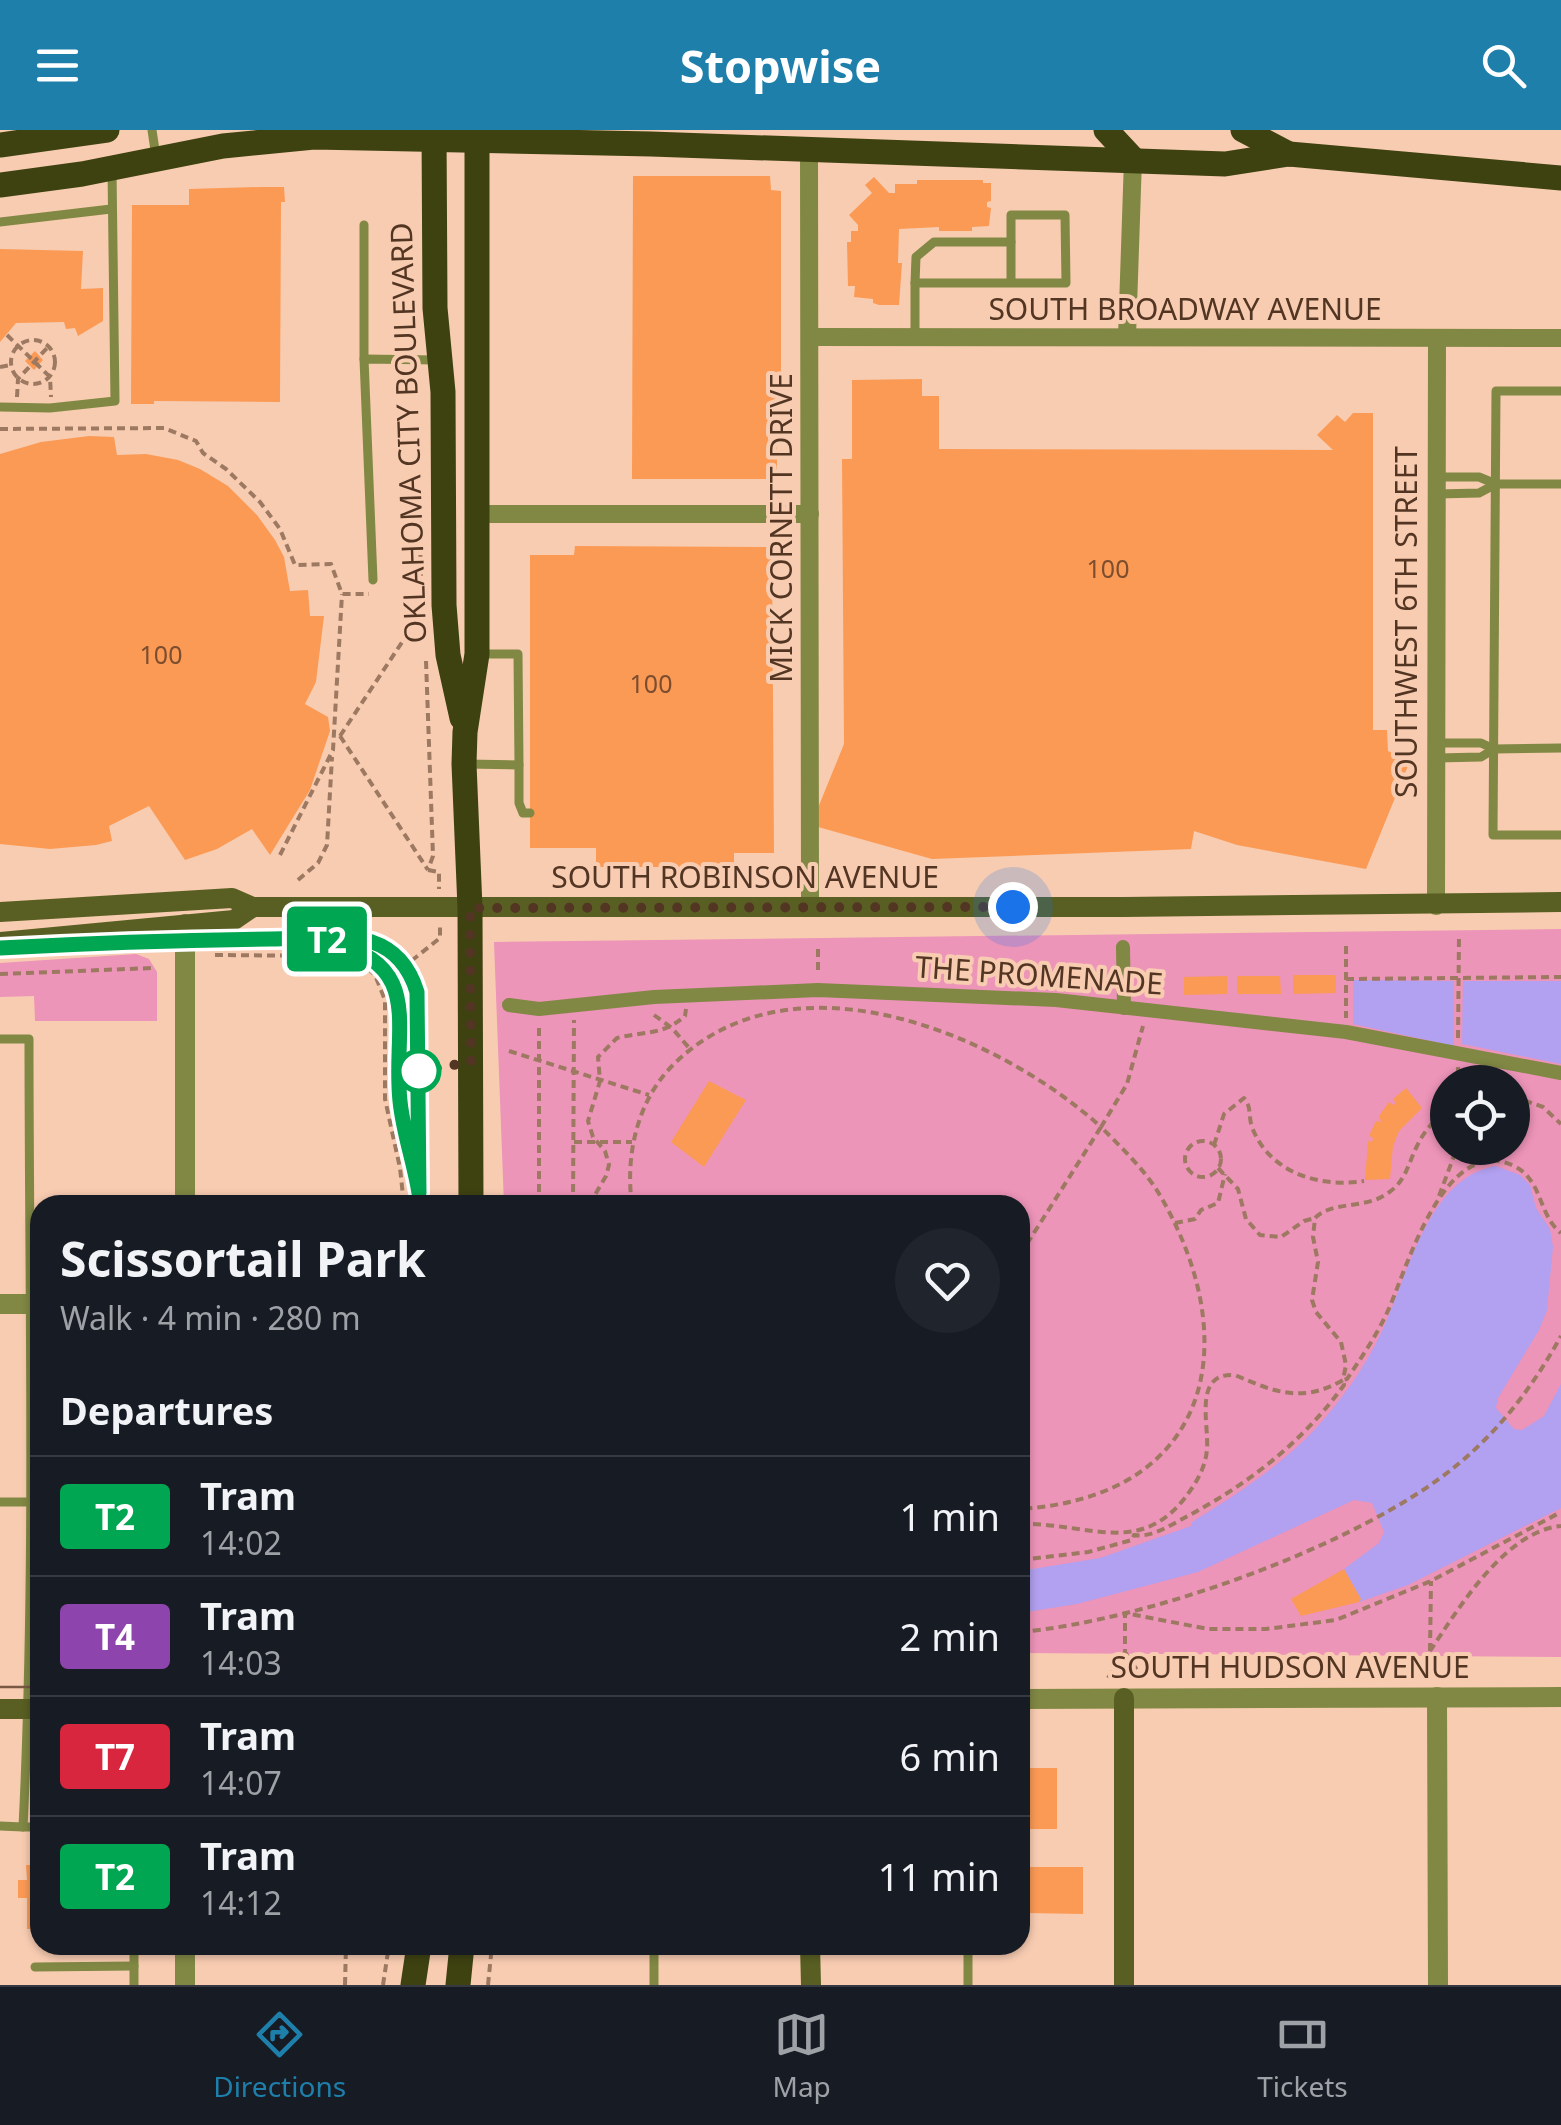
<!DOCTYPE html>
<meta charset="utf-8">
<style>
body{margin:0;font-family:"Noto Sans",sans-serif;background:#20242c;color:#f1f3f6;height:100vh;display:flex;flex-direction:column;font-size:38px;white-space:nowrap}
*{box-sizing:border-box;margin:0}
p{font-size:32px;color:#9ea1a6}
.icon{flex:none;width:55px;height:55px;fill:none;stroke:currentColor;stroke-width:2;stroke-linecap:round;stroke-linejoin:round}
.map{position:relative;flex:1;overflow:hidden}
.details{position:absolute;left:30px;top:1065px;width:1000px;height:760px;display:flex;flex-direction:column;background:#171b24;border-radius:30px;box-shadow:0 2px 8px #0004}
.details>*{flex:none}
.badge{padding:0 20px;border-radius:8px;font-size:35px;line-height:65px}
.controls{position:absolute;left:1430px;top:935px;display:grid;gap:20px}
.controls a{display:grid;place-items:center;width:100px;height:100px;border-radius:50%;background:#171b24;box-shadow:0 2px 8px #0004;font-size:50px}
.you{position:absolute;width:50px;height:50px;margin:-25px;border:8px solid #fff;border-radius:50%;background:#1a73e8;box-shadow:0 0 0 15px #1a73e833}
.map>.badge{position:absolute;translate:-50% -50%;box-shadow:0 0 0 5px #fff}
h2{padding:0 30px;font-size:38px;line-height:90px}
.round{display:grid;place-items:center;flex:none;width:105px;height:105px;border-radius:52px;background:#20242c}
.summary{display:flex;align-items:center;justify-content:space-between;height:170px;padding:0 30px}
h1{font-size:48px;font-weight:700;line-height:75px}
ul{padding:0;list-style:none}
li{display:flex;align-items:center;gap:30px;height:120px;padding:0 30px;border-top:2px solid #363941}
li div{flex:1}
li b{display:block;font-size:38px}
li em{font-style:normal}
li .badge{min-width:110px;font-weight:700;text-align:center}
header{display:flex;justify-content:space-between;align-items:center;height:130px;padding:0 30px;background:#1e7fab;color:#fff;font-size:45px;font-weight:700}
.tab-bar{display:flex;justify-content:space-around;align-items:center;height:140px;border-top:2px solid #363941;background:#171b24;font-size:28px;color:#9ea1a6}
.tab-bar a{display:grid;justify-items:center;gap:5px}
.tab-bar .on{color:#1e7fab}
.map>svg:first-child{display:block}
.green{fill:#ed94b9;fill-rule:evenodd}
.water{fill:#b2a0f0}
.building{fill:#fb9a55}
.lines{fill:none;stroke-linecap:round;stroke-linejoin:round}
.path{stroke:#9d7962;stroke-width:4;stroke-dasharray:8 5;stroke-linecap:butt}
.service{stroke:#818844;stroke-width:9}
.pedestrian{stroke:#818844;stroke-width:14}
.minor{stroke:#818844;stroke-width:18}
.tertiary{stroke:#818844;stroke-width:20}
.secondary{stroke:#595f22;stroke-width:20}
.primary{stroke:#3e4211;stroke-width:25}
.tram{stroke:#785843;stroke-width:2.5}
.line-casing{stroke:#fff;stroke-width:22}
.line{stroke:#00a651;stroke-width:15}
.walk{stroke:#523522;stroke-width:10;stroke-dasharray:0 18}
.stop-dot{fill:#fff;stroke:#00a651;stroke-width:5}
.labels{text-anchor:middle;stroke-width:8;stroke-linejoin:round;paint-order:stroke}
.number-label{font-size:25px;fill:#7c4e2f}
.street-label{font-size:30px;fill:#523522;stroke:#f8ccb1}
</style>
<header><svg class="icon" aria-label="menu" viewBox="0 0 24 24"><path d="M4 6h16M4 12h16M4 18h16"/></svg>Stopwise<svg class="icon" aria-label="search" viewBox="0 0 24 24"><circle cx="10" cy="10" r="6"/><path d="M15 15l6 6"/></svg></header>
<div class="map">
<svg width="1561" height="1855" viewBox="0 0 1561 1855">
<rect width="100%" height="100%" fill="#f8ccb1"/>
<g class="green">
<path d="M1561,799V1527L1020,1523V1075H504L494,812ZM1448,952H1512V1018H1448Z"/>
<path d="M136,824L149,829L157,842V891H35L34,866L0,867V833Z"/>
</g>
<g class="water">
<path d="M1353,850L1454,851V916L1353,894Z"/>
<path d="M1463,851H1561V934L1462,914Z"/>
<path d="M1496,1036L1520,1045L1530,1055L1536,1078L1550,1099L1553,1117L1547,1180L1539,1200L1498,1268L1496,1278L1514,1299L1522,1300L1544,1286L1561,1254V1378L1408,1455L1359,1472L1360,1468L1344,1439L1379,1413L1384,1402L1372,1373L1354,1370L1198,1442L1077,1474L1020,1483V1441L1100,1428L1191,1396L1192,1392C1241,1362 1287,1332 1325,1288C1346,1263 1366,1235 1380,1205C1407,1151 1426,1047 1496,1036Z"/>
</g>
<g class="building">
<path d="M633,46H770L771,60L781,61V290L768,291V310L777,311V349H632Z"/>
<path d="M874,47L889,63H895V54H917V50H983V53H991V71L987,72V77L991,78L989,96L972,97V101H939V97L899,99L898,133H902L899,175H879L873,173V169L854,167L855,156H848L847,112H851V101H858V95L849,85L872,63L865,55Z"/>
<path d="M260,57H284L285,72H281L280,272L154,271V274H131L132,75H189V59Z"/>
<path d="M0,119L83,121L81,159L103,158V191L78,206L75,198L66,199L64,192L16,193L0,212Z"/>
<path d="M35,221L43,230L34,240L25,231Z"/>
<path d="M922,249V266H939V319L1333,320L1317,305L1337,285L1345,292L1353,283H1373V600H1387L1388,621L1410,631L1366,739L1237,715L1194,701L1191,719L932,729L811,695L844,614L842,329H852V250Z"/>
<path d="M89,306L114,307L117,325L146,324L178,330L200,339L228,356L257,385L275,410L284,427L290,461L308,460L310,486H324L316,552L305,574L328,587L330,601L310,660L270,725L252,699L217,719L185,730L149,676L109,696L112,711L96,715L50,719L0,714V324L41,312Z"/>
<path d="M575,416L772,417L774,723H734V737H596V718H530V425H574Z"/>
<path d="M1293,845H1336V863L1293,864Z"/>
<path d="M1227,846V864L1184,865V847Z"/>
<path d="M1237,846H1280L1281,864H1237Z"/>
<path d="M709,951L746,970L704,1037L671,1012Z"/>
<path d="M1406,958L1422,978L1399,1001L1393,1016L1390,1049L1365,1050L1368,1011L1372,1012L1373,1008L1369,1006L1376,991L1381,992L1379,986L1389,972L1393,975L1396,973L1393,969Z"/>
<path d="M1344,1439L1361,1469L1359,1472L1301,1486L1291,1469Z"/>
<rect x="1020" y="1638" width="37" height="61"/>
<path d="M26,1735H40V1799H27V1768H18V1750H27Z"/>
<path d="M1020,1737H1083V1784L1025,1783V1772H1020Z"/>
</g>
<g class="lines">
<g class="path">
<path d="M7,205L50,247L51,267"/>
<circle cx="33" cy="232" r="22"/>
<path d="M0,237L11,235"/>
<path d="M17,267L18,249L49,216"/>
<path d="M0,299L164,298L196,311L203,323L226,339L260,372L280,399L295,435L331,434L342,464H369"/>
<path d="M420,386L421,472"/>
<path d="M426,531L433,726L428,740"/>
<path d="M340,606L428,740"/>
<path d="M340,606L422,482"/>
<path d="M280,725L333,620L342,464"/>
<path d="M428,740L439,742V759"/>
<path d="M298,750L318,733L327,715L332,627"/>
<path d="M1346,816V888"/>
<path d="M818,819V845"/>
<path d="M215,825L337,826L361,832L375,845L385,870V969L400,1038L404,1075"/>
<path d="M399,843L408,866L409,894"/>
<path d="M0,844L153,838"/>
<path d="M1346,849L1561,847"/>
<path d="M381,855L440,808V793"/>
<path d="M654,885L672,898L690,919"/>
<path d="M1458,908L1459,805"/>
<path d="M509,921L649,965"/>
<path d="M1458,937V952"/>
<path d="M1512,966L1543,977L1561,994"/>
<circle cx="1203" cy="1029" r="18"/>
<path d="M574,1012H632"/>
<path d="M1214,1015L1224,984L1244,968C1252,977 1248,986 1252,997C1269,1043 1320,1058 1364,1051"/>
<path d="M1218,1038L1238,1059L1246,1089L1260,1105L1281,1107L1304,1091L1315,1088"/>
<path d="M1439,1066L1457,1018"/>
<path d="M539,1075V894"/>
<path d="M573,1075L574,890"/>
<path d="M589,1075L606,1046L609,1035L605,1021L593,1007L588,991L600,951L598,927L617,908C644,901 662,906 685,886L686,879"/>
<path d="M632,1075C625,1026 637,970 674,934C792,818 997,903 1101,997L1127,954L1143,896"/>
<path d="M1175,1093L1195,1089L1201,1080L1218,1073L1225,1044"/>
<path d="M1020,1125L1101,997C1122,1018 1146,1041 1161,1067C1246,1215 1210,1367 1020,1379"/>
<path d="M1020,1394C1091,1392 1145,1432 1194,1355C1201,1344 1206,1332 1207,1319C1209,1293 1193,1242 1235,1245C1276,1263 1303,1273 1343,1250L1346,1235L1341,1212L1316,1182L1312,1170L1318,1132L1313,1107L1315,1088C1333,1070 1365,1080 1388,1063C1406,1051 1408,1034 1417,1016C1424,1001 1435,989 1448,979"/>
<path d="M1020,1430L1088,1422L1132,1410L1134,1405C1151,1408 1169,1396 1184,1388C1247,1355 1302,1313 1344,1255L1343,1250L1347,1249C1363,1225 1379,1202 1390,1176C1408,1134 1446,1003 1514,1036C1543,1050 1538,1085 1561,1103"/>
<path d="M1020,1502C1146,1491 1359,1416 1457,1335C1500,1300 1534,1255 1561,1206"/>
<path d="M1430,1521C1459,1478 1505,1401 1561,1396"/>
<path d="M1430,1521L1431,1451"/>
<path d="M1125,1522L1143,1549"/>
<path d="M1108,1548L1125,1522V1483L1208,1499H1266L1336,1490L1431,1451L1561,1382"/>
<path d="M345,1855L346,1815"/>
<path d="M383,1855L389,1815"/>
<path d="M488,1855L492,1815"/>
</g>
<g class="service">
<path d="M152,0L156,27"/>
<path d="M0,92L111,79"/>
<path d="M364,95V229"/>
<path d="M915,153L916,127L934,112H1011"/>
<path d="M915,207V153H1066L1065,85H1011V153"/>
<path d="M1561,261H1496L1493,705H1561"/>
<path d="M0,277L50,278L115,271L112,40"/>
<path d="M1437,347H1479L1496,354H1561"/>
<path d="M1437,364L1479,363L1496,354"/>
<path d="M373,450L364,229L437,230"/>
<path d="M1437,613H1481L1494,619L1561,618"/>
<path d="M1437,628L1481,627L1494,619"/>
<path d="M467,634L519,635L518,524H481"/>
<path d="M519,635V673L523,683H530"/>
<path d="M0,909H29C29,1171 36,1435 23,1697L0,1696"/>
<path d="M0,1372H40"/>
<path d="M23,1697H40"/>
<path d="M968,1815V1855"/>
<path d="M35,1837L134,1836"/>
<path d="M134,1855V1815"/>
<path d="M654,1855V1815"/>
</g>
<g class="pedestrian">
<path d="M1123,817L1124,878"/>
<path d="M509,875L539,879L654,867L818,860L1056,870L1346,902L1561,943"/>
</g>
<g class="minor">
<path d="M809,19L810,777"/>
<path d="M810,207L1561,208"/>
<path d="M1127,207L1133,29"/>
<path d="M478,384H810"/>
<path d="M1436,776L1437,208"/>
</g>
<g class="tertiary">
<path d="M185,794V1075"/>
<path d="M0,1174H40"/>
<path d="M1437,1567L1438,1855"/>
<path d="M1020,1569L1561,1567"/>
<path d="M185,1855V1815"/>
</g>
<g class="secondary">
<path d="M0,782L232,768L253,777"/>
<path d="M0,812L234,790L253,777H1123L1561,772"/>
<path d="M0,1579H40"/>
<path d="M810,1815L811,1855"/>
<path d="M1124,1855V1568"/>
</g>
<g class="primary">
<path d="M434,0L435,178L443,262L444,475L448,525L462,588"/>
<path d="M1106,0L1133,29"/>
<path d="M1243,0L1289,24"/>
<path d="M0,15L107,0"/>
<path d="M0,55L82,44L223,16L314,7L651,14L1225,34L1289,24L1561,48"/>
<path d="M471,1075L470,778L464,634L465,602L477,524V0"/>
<path d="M413,1855L419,1815"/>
<path d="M458,1855L462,1815"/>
</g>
<g class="tram">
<path d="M0,818L139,810L351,809C384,812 407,830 417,862L419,1075"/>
<path d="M357,819C416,842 396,916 400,966C401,984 406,1002 410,1020"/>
<path d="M0,1557H40"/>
</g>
</g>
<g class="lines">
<g class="line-casing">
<path id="line" d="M0,818C91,813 181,810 271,809C302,809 342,803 372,812C396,820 410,839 417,862L419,1063C414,1032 403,1002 400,971C392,898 426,836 331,812"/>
</g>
<use href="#line" class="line"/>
<path class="walk" d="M419,941L471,932L470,778L1013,777"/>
</g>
<circle class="stop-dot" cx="419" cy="941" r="20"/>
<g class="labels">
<g class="number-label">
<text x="1108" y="448">100</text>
<text x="161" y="534">100</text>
<text x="651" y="563">100</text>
</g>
<g class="street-label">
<text x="1185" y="190">SOUTH BROADWAY AVENUE</text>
<text transform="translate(409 303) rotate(-92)" y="10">OKLAHOMA CITY BOULEVARD</text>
<text transform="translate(782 398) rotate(-90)" y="10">MICK CORNETT DRIVE</text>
<text transform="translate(1407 492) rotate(-90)" y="10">SOUTHWEST 6TH STREET</text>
<text x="745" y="758">SOUTH ROBINSON AVENUE</text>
<text transform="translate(1039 846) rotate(4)" y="10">THE PROMENADE</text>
<text x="1290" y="1548">SOUTH HUDSON AVENUE</text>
</g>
</g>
</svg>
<div class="controls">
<a><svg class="icon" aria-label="locate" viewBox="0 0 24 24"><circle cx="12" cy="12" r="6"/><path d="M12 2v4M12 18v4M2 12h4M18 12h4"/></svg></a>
</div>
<div class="you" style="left:1013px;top:777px"></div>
<b class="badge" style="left:327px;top:809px;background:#00a651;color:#fff">T2</b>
<section class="details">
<div class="summary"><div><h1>Scissortail Park</h1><p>Walk · 4 min · 280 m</p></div><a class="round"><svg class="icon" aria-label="heart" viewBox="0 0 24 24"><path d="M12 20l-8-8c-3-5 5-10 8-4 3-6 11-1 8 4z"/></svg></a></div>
<h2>Departures</h2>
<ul>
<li><span class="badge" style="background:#00a651;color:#fff">T2</span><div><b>Tram</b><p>14:02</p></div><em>1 min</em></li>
<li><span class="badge" style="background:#8e44ad;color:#fff">T4</span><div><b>Tram</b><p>14:03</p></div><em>2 min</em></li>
<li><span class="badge" style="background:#d7263d;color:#fff">T7</span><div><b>Tram</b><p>14:07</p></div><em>6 min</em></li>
<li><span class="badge" style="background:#00a651;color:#fff">T2</span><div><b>Tram</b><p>14:12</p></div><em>11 min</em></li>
</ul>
</section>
</div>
<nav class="tab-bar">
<a class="on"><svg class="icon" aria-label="directions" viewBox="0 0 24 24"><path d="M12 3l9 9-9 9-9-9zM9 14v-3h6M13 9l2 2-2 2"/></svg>Directions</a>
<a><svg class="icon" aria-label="map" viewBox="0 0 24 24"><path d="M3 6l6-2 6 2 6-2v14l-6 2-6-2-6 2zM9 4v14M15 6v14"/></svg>Map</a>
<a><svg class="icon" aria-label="tickets" viewBox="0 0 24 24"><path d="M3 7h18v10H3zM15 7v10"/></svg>Tickets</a>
</nav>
